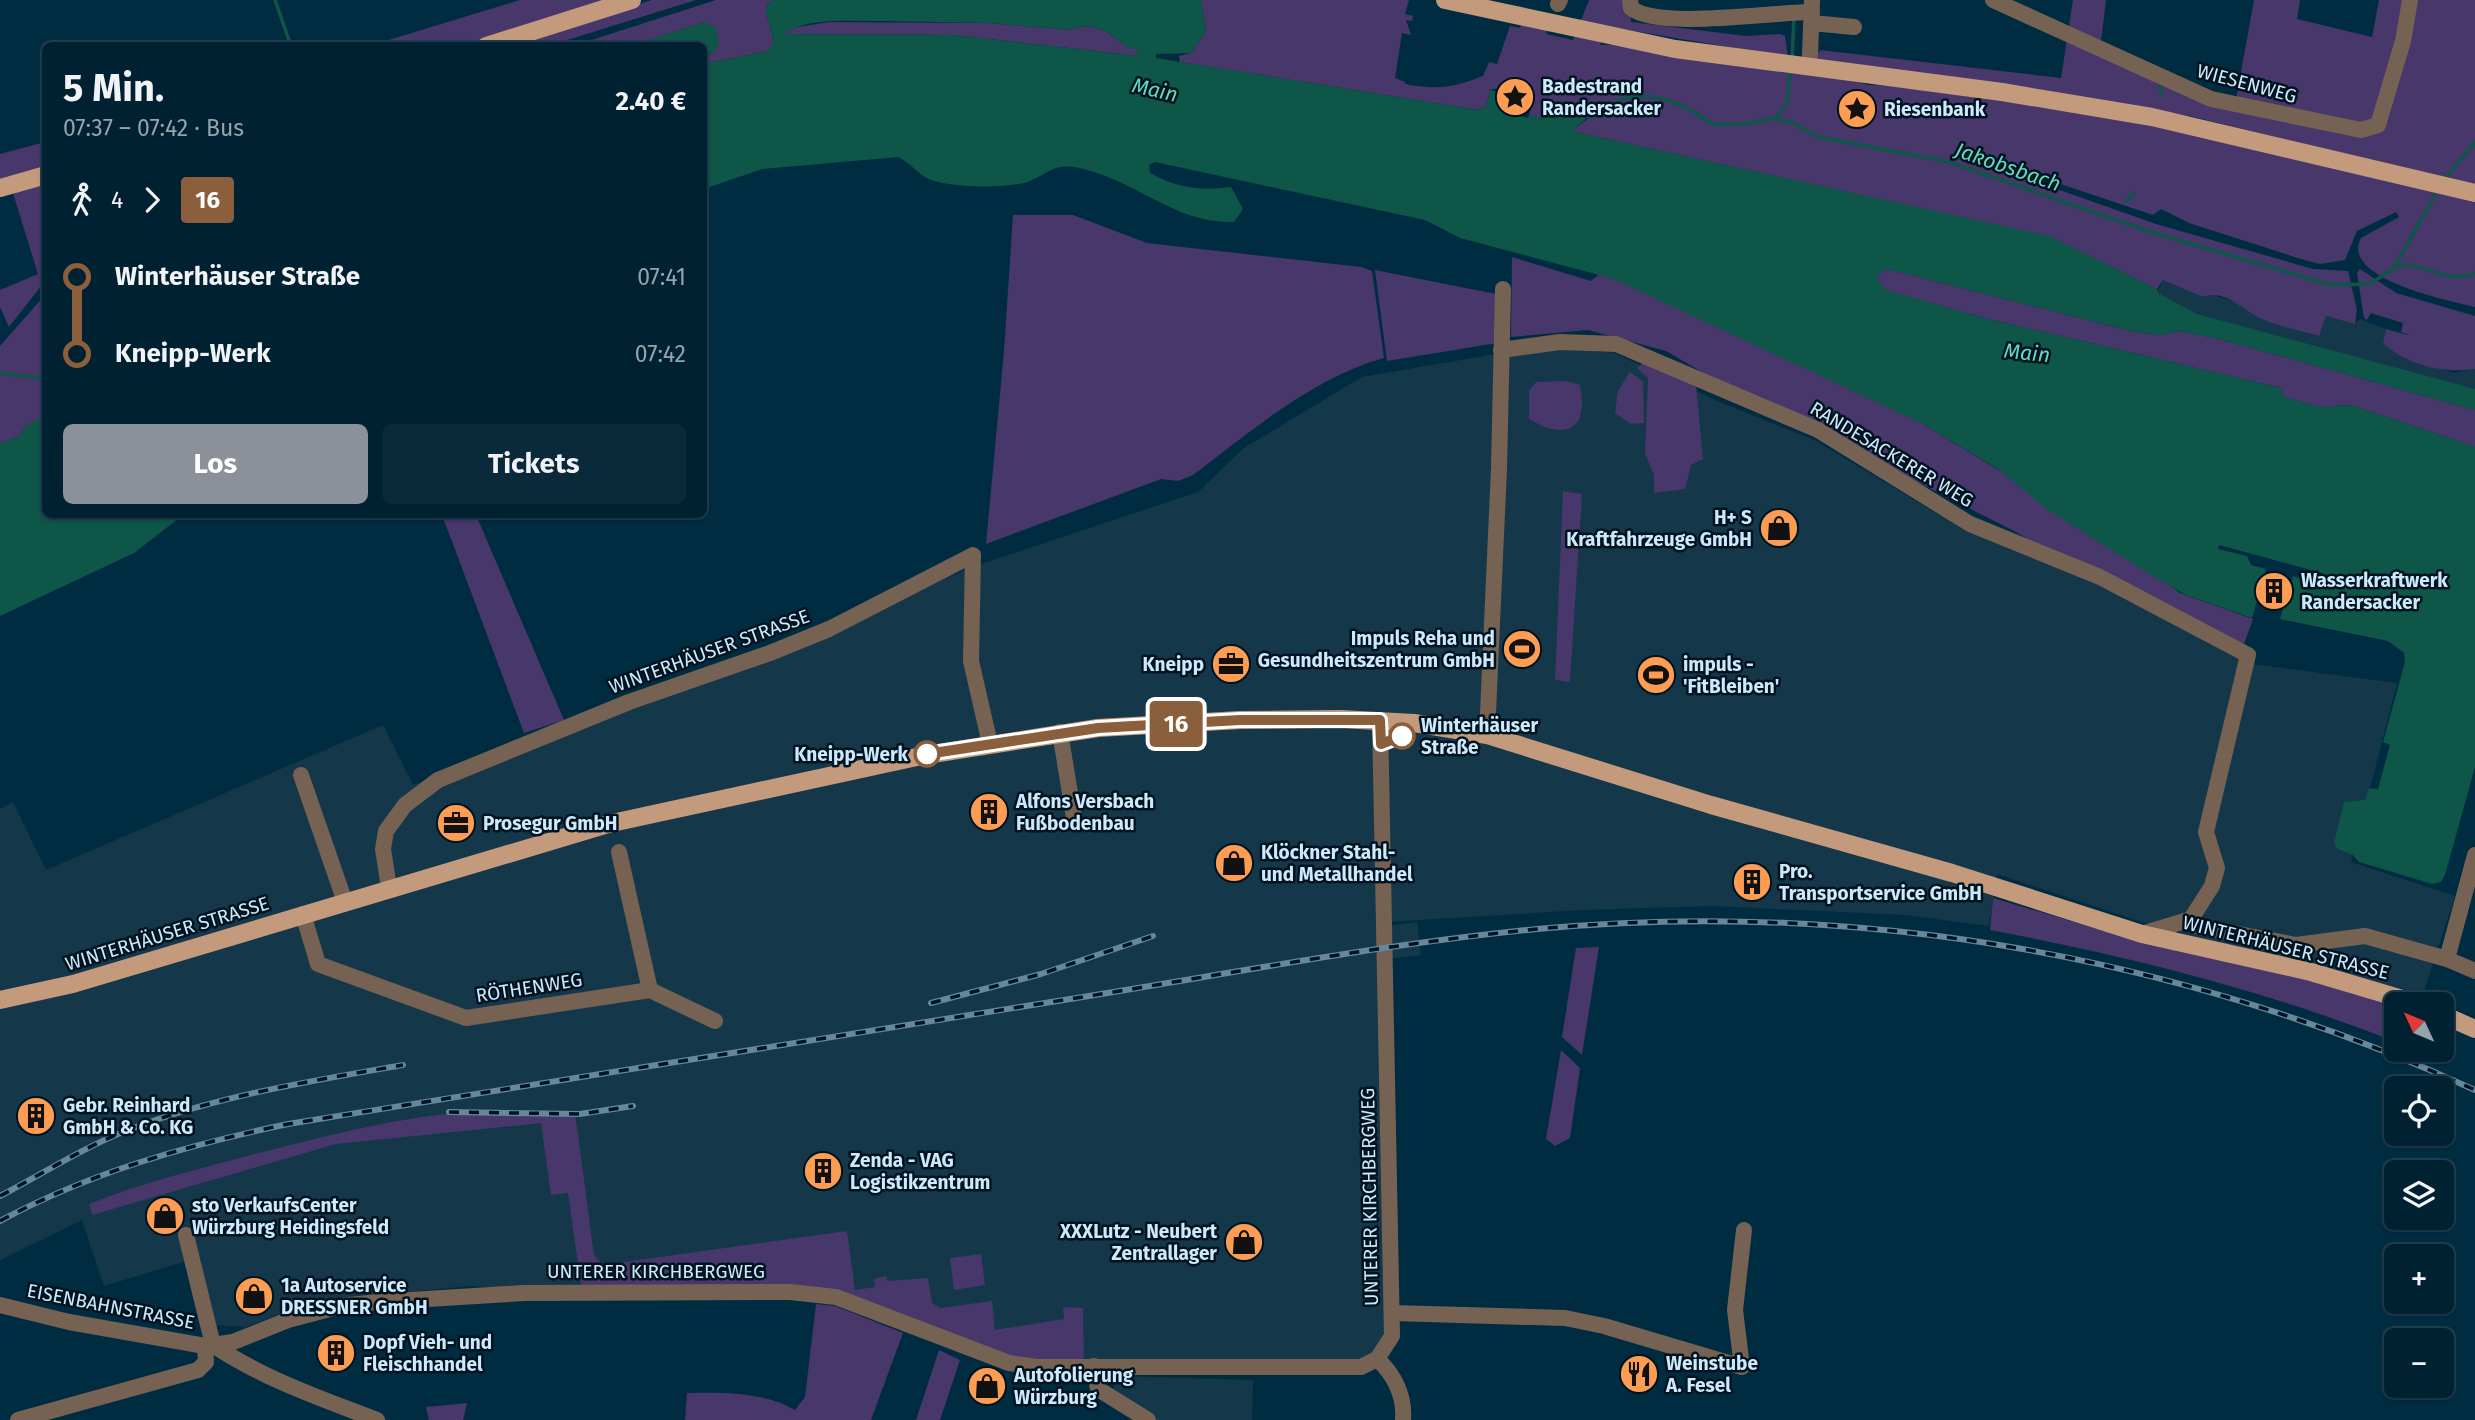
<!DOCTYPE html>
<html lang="de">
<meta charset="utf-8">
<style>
body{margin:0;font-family:"Fira Sans",sans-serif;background:#0a293a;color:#f1f3f6;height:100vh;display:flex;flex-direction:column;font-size:26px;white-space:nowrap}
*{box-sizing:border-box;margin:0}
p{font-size:23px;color:#95a3ac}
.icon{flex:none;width:38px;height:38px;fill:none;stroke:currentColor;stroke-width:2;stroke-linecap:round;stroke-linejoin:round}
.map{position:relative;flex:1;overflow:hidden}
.details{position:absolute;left:42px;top:42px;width:665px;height:476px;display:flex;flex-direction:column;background:#002132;border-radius:10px;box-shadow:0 2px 5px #0004,0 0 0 2px #223e4d}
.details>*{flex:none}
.badge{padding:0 14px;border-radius:5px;font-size:24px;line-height:46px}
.needle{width:46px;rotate:314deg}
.controls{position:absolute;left:2384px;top:992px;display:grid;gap:14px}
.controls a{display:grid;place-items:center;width:70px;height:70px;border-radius:10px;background:#002132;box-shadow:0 2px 5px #0004,0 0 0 2px #223e4d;font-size:35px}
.map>.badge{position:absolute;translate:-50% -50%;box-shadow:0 0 0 4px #fff}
.legs{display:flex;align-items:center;gap:10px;height:77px;padding:0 21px;font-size:23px}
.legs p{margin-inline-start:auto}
.headline{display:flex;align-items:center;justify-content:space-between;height:119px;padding:0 21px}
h1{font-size:38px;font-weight:700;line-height:52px}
.action{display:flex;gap:14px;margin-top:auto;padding:14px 21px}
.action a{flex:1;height:80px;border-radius:10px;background:#8c9099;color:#fff;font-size:28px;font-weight:700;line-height:80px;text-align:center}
.action a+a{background:#0a293a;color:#f1f3f6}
ul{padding:0 21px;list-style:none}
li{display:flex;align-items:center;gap:24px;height:77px;font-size:26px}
li i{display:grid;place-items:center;width:10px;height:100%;margin:0 9px;background:currentColor}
li i::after{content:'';width:18px;height:18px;margin:-9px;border:5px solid;border-radius:50%;background:#002132}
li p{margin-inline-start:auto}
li:first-child i{background:linear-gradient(#0000 50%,currentColor 0)}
li:last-child i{background:linear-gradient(currentColor 50%,#0000 0)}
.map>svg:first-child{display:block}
.built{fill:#15374a}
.green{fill:#47376b}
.water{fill:#0e5648;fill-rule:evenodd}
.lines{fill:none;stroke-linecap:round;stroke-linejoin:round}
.stream{stroke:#0e5648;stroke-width:3.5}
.minor{stroke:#766253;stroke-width:16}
.major{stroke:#c49a7d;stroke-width:18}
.rail-casing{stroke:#65889c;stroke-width:6}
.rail{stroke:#001320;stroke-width:3.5;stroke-dasharray:10;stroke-linecap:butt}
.line-1-casing{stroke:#fff;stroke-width:16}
.line-1{stroke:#8b5e3c;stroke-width:10}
.stop-1-dot{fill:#fff;stroke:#8b5e3c;stroke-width:3.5}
.labels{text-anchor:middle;stroke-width:5;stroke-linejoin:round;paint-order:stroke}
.street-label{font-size:19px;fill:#cee9fb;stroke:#001320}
.poi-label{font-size:19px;font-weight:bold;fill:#cee9fb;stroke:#001320;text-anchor:start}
.stop-label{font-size:19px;font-weight:bold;fill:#cee9fb;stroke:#001320;text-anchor:start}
.water-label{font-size:21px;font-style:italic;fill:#60dcc1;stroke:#001320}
</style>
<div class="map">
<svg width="2475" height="1420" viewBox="0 0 2475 1420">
<rect width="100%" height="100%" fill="#002c42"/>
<g class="built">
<path d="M2163,280L2203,297L2210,294L2239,303L2262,319L2318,336L2326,316L2355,323L2360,319L2386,329L2383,343L2453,373L2475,369V393L2197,314L2157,293Z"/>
<path d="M1554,348L1614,353L1720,402L1816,441L1966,531L2096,582L2252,664L2397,683L2351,862L2455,896L2423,994L2148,924L1997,874L1989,926L1905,915L1712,906L1582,910L1386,922L1387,926L1417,922L1421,955L1387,959L1392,1336L1377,1359L1037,1367L836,1297L582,1292L470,1286L337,1299L287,1311L246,1327L213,1325L200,1257L104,1286L82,1220L0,1260V809L13,802L46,870L383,725L413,785L773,657L969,568L1198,492L1244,448L1362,377L1519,350Z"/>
<path d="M1119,1376L1253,1380L1252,1420H1135L1112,1391Z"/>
</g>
<g class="green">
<path d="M520,0H621L474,45L369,46Z"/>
<path d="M652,0H696L551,45L506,46Z"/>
<path d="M716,0H775L767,4L766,13L774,42L768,51L704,64V56L713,53L705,22L633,45L573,46Z"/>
<path d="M1201,0H1409L1405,14L1413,16L1412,21L1406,20L1411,35L1402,33L1395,78L1405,82V84C1438,90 1452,88 1483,76L1489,62L1497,64L1510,26L1520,28L1521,24L1547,29L1546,34L1573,40L1589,0H1630L1631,22L1746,36L1781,34L1785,36L1788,57L1605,26L1600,45L1622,44L1762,66L1771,71L1845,78L1868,85L1911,86L2130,118L2441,194L2475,199V307C2451,301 2339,279 2361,238L2399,217L2396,212L2357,231L2345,260L2320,264L2301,259L2189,223L2161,209L2153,215L2001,164L2000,169L2156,224L2313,269L2348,271L2357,310L2355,324L2326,316L2319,336C2301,331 2282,327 2264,320C2246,313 2225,288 2203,297L2163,280L2157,289L2050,237L1575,132V128L1593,115L1594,111L1565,106L1541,118L1529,115L1535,94L1516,88L1490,89L1487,105L1478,110L1180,62L1179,56L1191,53L1206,31Z"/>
<path d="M2073,0H2106L2100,50L2235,105L2254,0H2300L2297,19L2372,37L2379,0H2475V186L2190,116L1815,59L1820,50L2061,78Z"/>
<path d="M829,22L989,23L1070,30C1095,19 1110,34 1130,49H1136L1139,56L953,35L783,34L792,28Z"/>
<path d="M45,142V172L0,185V154Z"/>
<path d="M45,181V281L9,327L0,307V290L38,274L12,190Z"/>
<path d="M1013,215H1073L1147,243L1361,267L1372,271L1384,358C1314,377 1251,431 1193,475L1178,481L1161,479L986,544L1004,351Z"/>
<path d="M1512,257L1591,281L1609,266L1923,424L1997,469L2068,503L2118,547L2180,593L2253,619L2244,644L2069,565L2016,532L1716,380L1666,351L1588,330L1511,337Z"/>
<path d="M1887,269L2131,331L2161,335L2180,331L2219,339L2475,410V447L2351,405L2320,407L2284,397L2281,388L1984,318L1885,290L1877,279L1879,273Z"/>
<path d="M2360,269L2396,293L2475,316V369C2445,374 2406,365 2383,343L2386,329L2411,336L2401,332L2403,323L2371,313L2367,320L2364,318L2357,273Z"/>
<path d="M1375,270L1496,294L1497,343L1387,361Z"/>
<path d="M45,295V415L26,426L19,436L0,444V346Z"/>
<path d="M1644,362L1696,384L1703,459L1691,465L1685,489L1654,493V475L1645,453L1648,378L1637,368Z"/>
<path d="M1630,372L1643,382L1644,423L1631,424L1615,413L1618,391Z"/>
<path d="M1566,381L1580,385C1589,430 1566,441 1529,419V391L1536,382Z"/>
<path d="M1563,491L1582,494L1570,682L1555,680Z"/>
<path d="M442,515H476L564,720L524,733Z"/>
<path d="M1993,898L2111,933L2332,984L2396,1004V1042C2264,990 2129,956 1990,930Z"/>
<path d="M1599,947L1582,1055L1562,1037L1576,948Z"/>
<path d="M1561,1050L1580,1068L1570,1138L1555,1146L1546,1139Z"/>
<path d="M491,1111L575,1113L594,1255L603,1265L847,1231L855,1290L875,1287L874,1279L886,1276L887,1281L928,1278L932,1303L940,1308L992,1301L995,1330L1064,1319L1063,1307L1083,1308L1084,1366L1037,1367L836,1297L582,1292L568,1193L551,1195L541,1123L336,1144L92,1215L89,1204C144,1182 202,1168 259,1153C334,1134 412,1113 491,1111Z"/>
<path d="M981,1254L985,1285L954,1290L950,1258Z"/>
<path d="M816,1304L835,1306L903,1333L871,1420H685L687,1393C722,1392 764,1392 795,1410L805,1397Z"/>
<path d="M939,1350L960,1360L940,1420H916Z"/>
<path d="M467,1403L463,1420H429L426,1407Z"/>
</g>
<g class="water">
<path d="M775,0H1201L1206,31L1191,53L1156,54V58L1478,110L1487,105L1490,89L1523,105L1520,116L1528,118L1529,115L1541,118L1565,106L1595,111L1575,128V132L2049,236L2157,289L2158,293L2197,314L2475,389V410L2219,339L2180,331L2161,335L2131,331L1887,269L1879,273L1877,279L1886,290L1984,318L2281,388L2284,397L2320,407L2351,405L2475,447V767L2445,875L2441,882L2432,884L2359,862L2353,855L2338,849L2334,843L2344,802L2365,800L2369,788L2378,789L2390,745L2383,742L2405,662L2404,653L2388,641L2280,619L2293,576L2308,581L2322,579V573L2219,545L2218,549L2247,556L2251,565L2266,569L2252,618L2186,595L2151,575L2048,510L1998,469L1923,424L1614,279L1460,238L1425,220L1155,162L1149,165L1150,173C1176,188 1202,191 1231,187L1243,209L1234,222C1175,224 1134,179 1079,168C1054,163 1051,172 1030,181C1010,189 949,188 929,179C919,175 910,163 899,157L762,169L704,189V64L768,51L774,41L766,13L767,4ZM885,21L989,23L1070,30C1096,19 1110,34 1130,49H1136L1139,56L953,35L784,34C809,16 854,22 885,21Z"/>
<path d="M705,22L716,28L719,45L713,53L704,56V46L633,45Z"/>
<path d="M45,415L46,514L183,515L134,553L0,616V444L19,436L26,426Z"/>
</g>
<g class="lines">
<g class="stream">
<path d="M275,0L291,46"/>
<path d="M1792,60L1794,16"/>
<path d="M2160,80L2161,94"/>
<path d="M1589,117C1602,111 1615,100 1630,97C1659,92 1692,108 1713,125L1751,123L1775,118L1793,123L1819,137L1949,162L2151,232L2331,285L2370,284L2394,268L2437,191"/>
<path d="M1775,118L1787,103L1790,71"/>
<path d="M2443,181L2475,142"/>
<path d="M2126,201L2134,193"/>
<path d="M2394,268C2418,255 2441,287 2475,273"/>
<path d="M0,373L46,379"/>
</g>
<g class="minor">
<path d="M1630,0L1631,8C1659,30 1771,12 1812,12"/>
<path d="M1993,0L2211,99L2361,130L2378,125L2403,41L2410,0"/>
<path d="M1558,4L1560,0"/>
<path d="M1812,23L1854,27"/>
<path d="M1810,56L1812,0"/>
<path d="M1501,350L1560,342L1616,344L1818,430L1970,524L2100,577L2248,655L2206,832L2217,868L2212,886L2191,919L2142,934"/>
<path d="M1060,732L1075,824"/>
<path d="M1487,735L1499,468L1503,289"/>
<path d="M301,775L345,902"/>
<path d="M619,852L650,990"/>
<path d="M389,888L383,849L386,831L405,805L438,780L629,702L770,653L829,629L973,555L971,661L990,744"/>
<path d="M303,914L318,964L466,1018L650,990L715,1021"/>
<path d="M2191,919L2196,926L2296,945L2365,936L2447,959L2475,971"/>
<path d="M2447,959L2475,855"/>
<path d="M186,1235L213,1345C264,1379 320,1398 377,1420"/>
<path d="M0,1305L69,1322L205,1346L233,1342L288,1320L341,1306L378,1302L524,1293L790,1292L836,1297L1009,1363L1037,1367H1361L1377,1359L1392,1336L1380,720"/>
<path d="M1392,1313L1565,1318L1604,1326L1742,1367L1735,1310L1744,1230"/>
<path d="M1377,1359C1394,1374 1405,1396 1403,1420"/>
<path d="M1094,1366L1098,1389L1148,1420"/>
<path d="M18,1420L198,1370L206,1362L205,1346"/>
</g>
<g class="major">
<path d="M1445,0L1675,49L2002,92L2152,117L2475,193"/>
<path d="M486,46L632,0"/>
<path d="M0,188L46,175"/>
<path d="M0,1000L73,984L612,823L926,755L1098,728L1240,720L1341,719L1414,723L1487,735L1711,805L1952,873L2142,934L2311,972L2419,1004"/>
<path d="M2441,1014L2475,1029"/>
</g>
<g class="rail-casing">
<g id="rail">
<path d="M931,1003L1041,974L1153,936"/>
<path d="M449,1112L580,1114L633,1106"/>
<path d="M0,1196C42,1174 84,1147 128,1130C216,1096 311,1081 403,1065"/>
<path d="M0,1221C91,1172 188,1145 288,1124C542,1083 796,1043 1051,1002C1212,977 1374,945 1537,929C1859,899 2182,956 2475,1090"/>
</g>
</g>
<use href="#rail" class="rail"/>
</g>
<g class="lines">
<g class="line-1-casing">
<path id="line-1" d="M927,754L1098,728L1240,720H1380L1381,744L1402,736"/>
</g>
<use href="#line-1" class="line-1"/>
</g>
<defs>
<g id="sight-disc" transform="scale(2.0125)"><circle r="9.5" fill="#fc9d53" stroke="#001320"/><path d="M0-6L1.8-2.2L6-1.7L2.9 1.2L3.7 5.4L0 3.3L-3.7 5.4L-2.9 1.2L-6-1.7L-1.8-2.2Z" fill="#111"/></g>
<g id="shop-disc" transform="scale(2.0125)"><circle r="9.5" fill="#fc9d53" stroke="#001320"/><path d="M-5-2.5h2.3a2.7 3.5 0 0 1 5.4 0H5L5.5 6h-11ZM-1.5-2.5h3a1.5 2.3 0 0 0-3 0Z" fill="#111"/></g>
<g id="building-disc" transform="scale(2.0125)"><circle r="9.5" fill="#fc9d53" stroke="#001320"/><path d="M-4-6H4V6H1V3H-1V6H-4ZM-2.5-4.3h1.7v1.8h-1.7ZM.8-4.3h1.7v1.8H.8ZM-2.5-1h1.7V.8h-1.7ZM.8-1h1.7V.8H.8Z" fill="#111"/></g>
<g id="stadium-disc" transform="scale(2.0125)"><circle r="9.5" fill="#fc9d53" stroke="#001320"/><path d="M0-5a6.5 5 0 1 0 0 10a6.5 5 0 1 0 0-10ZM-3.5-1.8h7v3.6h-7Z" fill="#111"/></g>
<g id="office-disc" transform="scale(2.0125)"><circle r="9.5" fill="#fc9d53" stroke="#001320"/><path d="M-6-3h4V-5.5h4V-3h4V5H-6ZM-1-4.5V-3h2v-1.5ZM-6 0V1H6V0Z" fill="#111"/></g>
<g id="restaurant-disc" transform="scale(2.0125)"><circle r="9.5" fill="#fc9d53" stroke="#001320"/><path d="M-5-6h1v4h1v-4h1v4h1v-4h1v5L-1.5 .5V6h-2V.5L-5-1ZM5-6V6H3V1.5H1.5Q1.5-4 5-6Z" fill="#111"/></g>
</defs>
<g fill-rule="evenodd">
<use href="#sight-disc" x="1515" y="97"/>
<use href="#sight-disc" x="1857" y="109"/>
<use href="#shop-disc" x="1779" y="528"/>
<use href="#building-disc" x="2274" y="591"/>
<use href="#stadium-disc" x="1522" y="649"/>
<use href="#office-disc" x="1231" y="664"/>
<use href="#stadium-disc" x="1656" y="675"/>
<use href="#building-disc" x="989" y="812"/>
<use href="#office-disc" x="456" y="823"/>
<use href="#shop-disc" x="1234" y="863"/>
<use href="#building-disc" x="1752" y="882"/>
<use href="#building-disc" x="36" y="1116"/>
<use href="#building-disc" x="823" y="1171"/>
<use href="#shop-disc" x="165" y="1216"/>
<use href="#shop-disc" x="1244" y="1242"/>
<use href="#shop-disc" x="254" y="1296"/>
<use href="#building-disc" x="336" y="1353"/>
<use href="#restaurant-disc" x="1639" y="1374"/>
<use href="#shop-disc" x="987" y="1386"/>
</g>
<g class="stop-1-dot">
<circle cx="1402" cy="736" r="12"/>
<circle cx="927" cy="754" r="12"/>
</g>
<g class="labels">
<g class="street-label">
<text transform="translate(2247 83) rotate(15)" y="7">WIESENWEG</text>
<text transform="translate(1892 454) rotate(31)" y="7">RANDESACKERER WEG</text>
<text transform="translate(709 651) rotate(-20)" y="7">WINTERHÄUSER STRASSE</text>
<text transform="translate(167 933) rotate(-17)" y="7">WINTERHÄUSER STRASSE</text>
<text transform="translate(2286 947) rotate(14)" y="7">WINTERHÄUSER STRASSE</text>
<text transform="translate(529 987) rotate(-9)" y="7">RÖTHENWEG</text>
<text transform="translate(1369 1197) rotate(-91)" y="7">UNTERER KIRCHBERGWEG</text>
<text x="656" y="1278">UNTERER KIRCHBERGWEG</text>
<text transform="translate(111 1306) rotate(11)" y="7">EISENBAHNSTRASSE</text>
</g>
<g class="poi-label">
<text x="1542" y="93">Badestrand<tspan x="1542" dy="22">Randersacker</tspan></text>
<text x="1884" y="116">Riesenbank</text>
<text x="1752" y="524" text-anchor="end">H+ S<tspan x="1752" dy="22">Kraftfahrzeuge GmbH</tspan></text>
<text x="2301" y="587">Wasserkraftwerk<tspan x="2301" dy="22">Randersacker</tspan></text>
<text x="1495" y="645" text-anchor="end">Impuls Reha und<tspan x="1495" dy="22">Gesundheitszentrum GmbH</tspan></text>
<text x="1204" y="671" text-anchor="end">Kneipp</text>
<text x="1683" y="671">impuls -<tspan x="1683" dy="22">'FitBleiben'</tspan></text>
<text x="1016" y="808">Alfons Versbach<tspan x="1016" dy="22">Fußbodenbau</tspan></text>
<text x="483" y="830">Prosegur GmbH</text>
<text x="1261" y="859">Klöckner Stahl-<tspan x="1261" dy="22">und Metallhandel</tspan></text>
<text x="1779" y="878">Pro.<tspan x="1779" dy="22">Transportservice GmbH</tspan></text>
<text x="63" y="1112">Gebr. Reinhard<tspan x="63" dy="22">GmbH &amp; Co. KG</tspan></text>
<text x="850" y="1167">Zenda - VAG<tspan x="850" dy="22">Logistikzentrum</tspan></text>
<text x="192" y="1212">sto VerkaufsCenter<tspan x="192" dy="22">Würzburg Heidingsfeld</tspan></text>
<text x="1217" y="1238" text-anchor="end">XXXLutz - Neubert<tspan x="1217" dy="22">Zentrallager</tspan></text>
<text x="281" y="1292">1a Autoservice<tspan x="281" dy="22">DRESSNER GmbH</tspan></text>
<text x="363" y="1349">Dopf Vieh- und<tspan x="363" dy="22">Fleischhandel</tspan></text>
<text x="1666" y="1370">Weinstube<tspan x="1666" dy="22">A. Fesel</tspan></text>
<text x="1014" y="1382">Autofolierung<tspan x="1014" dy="22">Würzburg</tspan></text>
</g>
<g class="stop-label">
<text x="1421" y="732">Winterhäuser<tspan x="1421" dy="22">Straße</tspan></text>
<text x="908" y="761" text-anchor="end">Kneipp-Werk</text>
</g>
<g class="water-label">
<text transform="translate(1155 90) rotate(13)" y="7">Main</text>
<text transform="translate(2008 167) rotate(19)" y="7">Jakobsbach</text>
<text transform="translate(2027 353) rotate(6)" y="7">Main</text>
</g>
</g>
</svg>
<div class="controls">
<a><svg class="needle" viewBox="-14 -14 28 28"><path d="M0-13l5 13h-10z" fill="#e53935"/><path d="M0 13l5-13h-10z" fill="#95a3ac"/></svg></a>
<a><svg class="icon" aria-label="locate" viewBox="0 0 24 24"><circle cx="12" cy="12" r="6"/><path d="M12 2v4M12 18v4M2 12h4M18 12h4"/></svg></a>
<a><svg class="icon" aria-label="layers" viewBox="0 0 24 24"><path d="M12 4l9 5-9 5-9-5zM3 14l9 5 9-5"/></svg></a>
<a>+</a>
<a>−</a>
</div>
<b class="badge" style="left:1176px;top:724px;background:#8b5e3c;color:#fff">16</b>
<section class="details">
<div class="headline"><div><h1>5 Min.</h1><p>07:37 – 07:42 · Bus</p></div><b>2.40 €</b></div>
<div class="legs"><svg class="icon" aria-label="walk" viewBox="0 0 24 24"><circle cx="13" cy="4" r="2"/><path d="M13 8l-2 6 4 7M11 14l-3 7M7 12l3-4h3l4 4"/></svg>4<svg class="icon" aria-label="forward" viewBox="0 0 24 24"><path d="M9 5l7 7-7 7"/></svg><b class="badge" style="background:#8b5e3c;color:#fff">16</b></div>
<ul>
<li><i style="color:#8b5e3c"></i><b>Winterhäuser Straße</b><p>07:41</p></li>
<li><i style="color:#8b5e3c"></i><b>Kneipp-Werk</b><p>07:42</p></li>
</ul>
<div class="action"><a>Los</a><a>Tickets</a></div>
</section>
</div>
